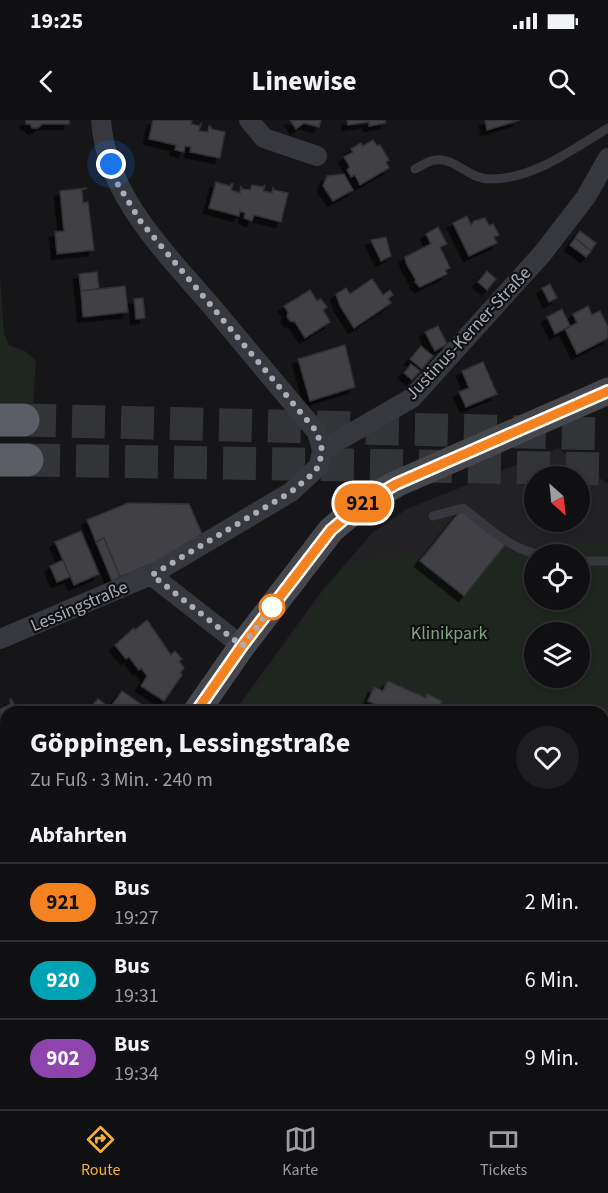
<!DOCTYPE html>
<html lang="de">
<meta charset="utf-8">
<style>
body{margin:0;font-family:"Source Sans 3",sans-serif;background:#1e1e20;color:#f1f3f6;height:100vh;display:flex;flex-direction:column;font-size:22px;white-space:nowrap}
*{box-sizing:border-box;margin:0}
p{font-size:20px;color:#9c9d9f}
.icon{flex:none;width:33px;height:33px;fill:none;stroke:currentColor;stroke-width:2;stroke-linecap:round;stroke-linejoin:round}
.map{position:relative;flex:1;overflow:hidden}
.drawer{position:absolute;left:0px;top:586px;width:609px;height:404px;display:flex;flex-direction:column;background:#101012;border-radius:18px 18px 0 0;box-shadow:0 3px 9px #0003,0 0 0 2px #303032}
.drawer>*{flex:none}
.badge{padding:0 12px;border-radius:20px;font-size:21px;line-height:39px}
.needle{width:39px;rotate:153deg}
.tools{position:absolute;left:524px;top:346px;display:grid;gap:12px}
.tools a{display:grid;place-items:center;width:66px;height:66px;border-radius:50%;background:#101012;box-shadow:0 3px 9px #0003,0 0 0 2px #303032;font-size:30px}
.you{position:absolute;width:30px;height:30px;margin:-15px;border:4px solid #fff;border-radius:50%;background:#1a73e8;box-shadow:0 0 0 9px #1a73e833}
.map>.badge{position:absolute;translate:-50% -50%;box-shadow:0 0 0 3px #fff}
h2{padding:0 30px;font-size:22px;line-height:54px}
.round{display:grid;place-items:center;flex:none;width:63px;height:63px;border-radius:32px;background:#1e1e20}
.head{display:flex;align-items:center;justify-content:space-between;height:102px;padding:0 30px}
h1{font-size:28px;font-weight:700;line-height:45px}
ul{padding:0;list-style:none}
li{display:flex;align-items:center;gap:18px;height:78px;padding:0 30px;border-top:2px solid #303032}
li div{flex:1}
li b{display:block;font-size:22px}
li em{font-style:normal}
li .badge{min-width:66px;font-weight:700;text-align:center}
.status{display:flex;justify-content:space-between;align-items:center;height:42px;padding:0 30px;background:#101012;direction:ltr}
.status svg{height:16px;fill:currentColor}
header{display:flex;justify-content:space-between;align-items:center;height:78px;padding:0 30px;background:#101012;font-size:27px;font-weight:700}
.tab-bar{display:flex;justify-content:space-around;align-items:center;height:84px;border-top:2px solid #303032;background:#101012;font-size:16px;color:#9c9d9f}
.tab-bar a{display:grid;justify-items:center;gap:3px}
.tab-bar .active{color:#f2b134}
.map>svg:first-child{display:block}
.built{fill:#222225;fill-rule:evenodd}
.green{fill:#1e261f;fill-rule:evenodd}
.building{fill:#404145;stroke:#303034;stroke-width:1.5;filter:url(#shadow)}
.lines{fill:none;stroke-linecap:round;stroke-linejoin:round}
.trunk-tunnel{stroke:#333438;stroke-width:33;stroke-dasharray:33 16;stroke-linecap:butt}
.service{stroke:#37383d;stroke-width:9}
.minor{stroke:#37383d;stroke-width:20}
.secondary{stroke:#45474d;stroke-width:27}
.trunk{stroke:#5b5e65;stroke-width:33}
.line-casing{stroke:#fff;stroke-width:14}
.line{stroke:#f58220;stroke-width:9}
.walk{stroke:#a8adb8;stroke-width:6;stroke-dasharray:0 10.8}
.stop-dot{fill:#fff;stroke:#f58220;stroke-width:3}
.labels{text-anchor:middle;stroke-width:4.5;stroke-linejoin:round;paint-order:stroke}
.street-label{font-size:18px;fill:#a8adb8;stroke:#111113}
.park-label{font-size:18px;fill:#7fa381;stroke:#111113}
</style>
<div class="status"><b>19:25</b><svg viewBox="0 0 49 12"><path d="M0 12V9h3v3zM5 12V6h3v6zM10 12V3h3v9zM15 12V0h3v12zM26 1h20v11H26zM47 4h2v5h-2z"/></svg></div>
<header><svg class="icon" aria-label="back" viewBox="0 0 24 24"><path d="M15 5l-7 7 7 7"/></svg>Linewise<svg class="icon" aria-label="search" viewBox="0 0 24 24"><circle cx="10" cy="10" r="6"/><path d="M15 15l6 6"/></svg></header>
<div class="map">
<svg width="608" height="989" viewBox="0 0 608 989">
<defs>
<filter id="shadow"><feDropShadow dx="-5.5" dy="5.5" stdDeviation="0" flood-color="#0009"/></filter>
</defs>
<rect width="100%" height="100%" fill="#161618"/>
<path class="built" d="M558,328L608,364V989H0V973L6,954V984H603V592H234L321,472L372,413L407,389ZM534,357H579V402H534ZM534,435H579V480H534ZM534,513H579V558H534Z"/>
<g class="green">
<path d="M0,155L4,214L9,225L25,231L36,241L33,283H0Z"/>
<path d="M608,422V797L603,799V592H238L342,449L364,439ZM534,435H579V480H534ZM534,513H579V558H534Z"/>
<path d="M6,978V984H354L355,989H2Z"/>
</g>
<g class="building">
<path d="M26,0H69V4H42L38,8H32L30,4H26Z"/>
<path d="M153,0H192L191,4L199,6L201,4L199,11L208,12L209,6L211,7V9L225,12L220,38L190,32L191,27L185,26L184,32L175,30L176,25L149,19Z"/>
<path d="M290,0H321L319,7L304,3L296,9Z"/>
<path d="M347,0H385L386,3L369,6V2L348,5Z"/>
<path d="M485,0H520L487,10Z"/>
<path d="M373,20L377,26L380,25L389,40L386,42L389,48L360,65L355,55L351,57L347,50L350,47L344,37L353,32L351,29L361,23L363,26Z"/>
<path d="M344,54L353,70L333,81L323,66L327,56Z"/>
<path d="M216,62L230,66L231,64H233L231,70L240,73L241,66L242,69L250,70L252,65L263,67L265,65L263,71L272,73L273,67L274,70L288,73L281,102L254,95L252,101L244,98L245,93L240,91L239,96L209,88Z"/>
<path d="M87,68L82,70L83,83L88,82L94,130L57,134L55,112L64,111L60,71Z"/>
<path d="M467,96L471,105L474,101L485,98L489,106L493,104L499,115L494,117L497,123L469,136L453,103Z"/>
<path d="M438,107L447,124L440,127L450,148L445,150L447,154L420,167L415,162L416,160L406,143L405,137L431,124L426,114Z"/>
<path d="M580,111L596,123L591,131L575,118Z"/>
<path d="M386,117L391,136L381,141L371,120Z"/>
<path d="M575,118L591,131L586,137L570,125Z"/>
<path d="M487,151L496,159L487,170L478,162Z"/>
<path d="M97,152L99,169L81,171L79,154Z"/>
<path d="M372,159L383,175L390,170L393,175L388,179L391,183L354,208L340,186L336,174L346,168L350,174Z"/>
<path d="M550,164L557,178L549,182L542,168Z"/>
<path d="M125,166L128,192L83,197L81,171Z"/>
<path d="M310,170L317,181L321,179L327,187L323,190L330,202L305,218L295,202L290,201L287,197L288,192L284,186Z"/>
<path d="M143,178L145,198L136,199L134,179Z"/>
<path d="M588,186L592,195L600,191L608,207V218L577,234L565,209L577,203L573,194Z"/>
<path d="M562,189L570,206L555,214L547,197Z"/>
<path d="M438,206L447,224L435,231L425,212Z"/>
<path d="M345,225L355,267L310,281L298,239Z"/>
<path d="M421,226L433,236L422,249L410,239Z"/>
<path d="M483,242L497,274L466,287L459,272L469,268L462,251Z"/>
<path d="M411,244L420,251L412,260L404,253Z"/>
<path d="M128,383L189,384L202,414L169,437L120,457L104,418L96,422L87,400Z"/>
<path d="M461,390L505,425L464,476L420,441Z"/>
<path d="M81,411L99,454L74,465L55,422Z"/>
<path d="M104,418L120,457L112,461L96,422Z"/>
<path d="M63,440L70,457L57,462L50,446Z"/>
<path d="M147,500L171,535L175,531L182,539L179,541L184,548L180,553L182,555L164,581L141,566L147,556L141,548L139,550L129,537L126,539L115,525L134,508L135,510Z"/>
<path d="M388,561L426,578L427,574L442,581L437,592H373L377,585L368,581L374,567L383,571Z"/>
<path d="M122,571L151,591L150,592H86L98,579L110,588Z"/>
<path d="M11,579L18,592H6V624L0,627V589L11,584L10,580Z"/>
<path d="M0,722H6V765L0,764Z"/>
<path d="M6,794V816L0,811V802Z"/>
<path d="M608,833V944L603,939V835Z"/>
<path d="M36,984H74L73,989H51Z"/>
<path d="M377,984H431V989H378Z"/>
</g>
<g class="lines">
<g class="trunk-tunnel">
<path d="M23,300L608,314"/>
<path d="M27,340L608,349"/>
</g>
<g class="service">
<path d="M415,49C421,46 429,40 436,40C457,38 467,59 491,59C534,59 573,29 608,8"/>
<path d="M433,396L463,388C488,407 510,430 542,435"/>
<path d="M579,441H608"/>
</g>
<g class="minor">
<path d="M101,0C106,76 167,134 214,189C248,230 282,271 317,312L322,330"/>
<path d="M249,0L264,18L317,36"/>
<path d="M151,455L242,526"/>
<path d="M0,519L151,455L291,372L319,346L322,330L412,278L542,134L586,77L608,38"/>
</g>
<g class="secondary">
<path d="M196,592L242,526L331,410L362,384L396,364L608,271"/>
<path d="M0,880L6,870"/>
</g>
<g class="trunk">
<path d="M0,300H23"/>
<path d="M0,340H27"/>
</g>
</g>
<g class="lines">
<g class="line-casing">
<path id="line" d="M196,592L242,526L331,410L362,384L396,364L608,271"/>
</g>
<use href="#line" class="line"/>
<path class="walk" d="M111,44L117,63L141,102L317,312L322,330L319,346L310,356L291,372L152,455L242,526L272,487"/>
</g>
<circle class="stop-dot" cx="272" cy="487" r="12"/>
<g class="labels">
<g class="street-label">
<text transform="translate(468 213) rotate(-47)" y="6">Justinus-Kerner-Straße</text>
<text transform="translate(79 486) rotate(-23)" y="6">Lessingstraße</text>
</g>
<g class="park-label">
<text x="449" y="519">Klinikpark</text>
</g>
</g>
</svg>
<div class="tools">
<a><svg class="needle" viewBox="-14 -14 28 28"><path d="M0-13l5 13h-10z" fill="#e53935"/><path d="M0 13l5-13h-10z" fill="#9c9d9f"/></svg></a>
<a><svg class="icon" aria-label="locate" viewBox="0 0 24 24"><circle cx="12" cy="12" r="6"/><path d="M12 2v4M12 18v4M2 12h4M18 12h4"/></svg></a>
<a><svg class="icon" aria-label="layers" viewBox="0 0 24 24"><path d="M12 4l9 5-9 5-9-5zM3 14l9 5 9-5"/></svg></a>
</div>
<div class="you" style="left:111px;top:44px"></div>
<b class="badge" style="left:363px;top:383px;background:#f58220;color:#111">921</b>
<section class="drawer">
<div class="head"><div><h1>Göppingen, Lessingstraße</h1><p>Zu Fuß · 3 Min. · 240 m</p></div><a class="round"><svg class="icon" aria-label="heart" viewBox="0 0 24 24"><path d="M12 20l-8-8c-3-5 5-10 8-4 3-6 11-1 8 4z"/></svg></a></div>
<h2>Abfahrten</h2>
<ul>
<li><span class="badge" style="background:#f58220;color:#111">921</span><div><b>Bus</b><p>19:27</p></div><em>2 Min.</em></li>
<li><span class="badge" style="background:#00a3b4;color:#fff">920</span><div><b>Bus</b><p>19:31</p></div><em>6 Min.</em></li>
<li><span class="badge" style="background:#8e44ad;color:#fff">902</span><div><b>Bus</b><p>19:34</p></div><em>9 Min.</em></li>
</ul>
</section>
</div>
<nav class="tab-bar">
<a class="active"><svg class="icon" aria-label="directions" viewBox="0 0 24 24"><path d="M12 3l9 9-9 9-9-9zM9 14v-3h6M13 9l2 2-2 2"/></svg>Route</a>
<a><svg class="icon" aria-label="map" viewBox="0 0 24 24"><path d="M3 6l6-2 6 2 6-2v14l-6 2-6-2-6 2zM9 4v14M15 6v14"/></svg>Karte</a>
<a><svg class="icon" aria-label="tickets" viewBox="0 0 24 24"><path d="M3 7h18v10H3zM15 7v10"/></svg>Tickets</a>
</nav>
